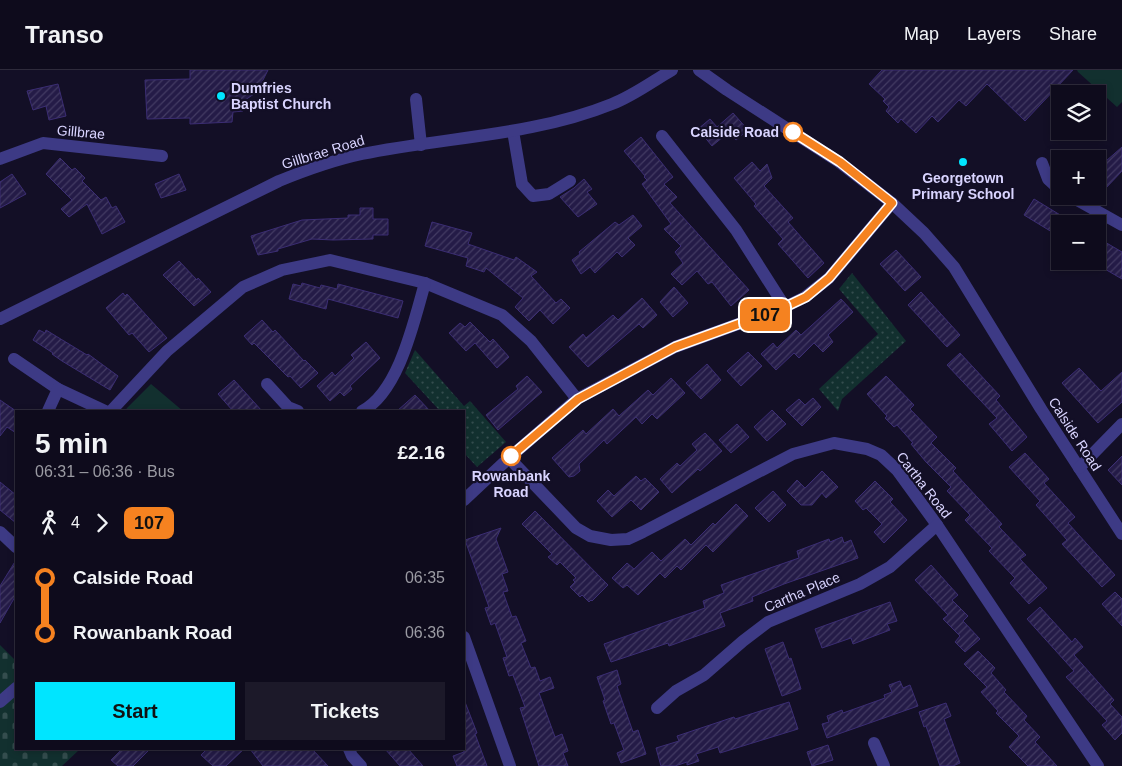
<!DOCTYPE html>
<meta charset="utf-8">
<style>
body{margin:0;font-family:Helvetica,sans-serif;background:#1c1929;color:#f1f3f6;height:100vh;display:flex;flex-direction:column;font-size:19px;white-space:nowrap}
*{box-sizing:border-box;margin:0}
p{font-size:16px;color:#9b9ba3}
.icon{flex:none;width:28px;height:28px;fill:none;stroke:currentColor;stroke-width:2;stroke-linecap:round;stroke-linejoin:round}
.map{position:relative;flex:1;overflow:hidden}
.side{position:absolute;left:15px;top:340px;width:450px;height:340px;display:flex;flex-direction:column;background:#0e0b1c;border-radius:0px;box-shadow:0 2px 8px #0003,0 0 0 1px #2e2b3b}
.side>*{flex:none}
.badge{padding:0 10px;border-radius:8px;font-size:18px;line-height:32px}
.fabs{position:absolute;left:1051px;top:15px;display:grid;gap:10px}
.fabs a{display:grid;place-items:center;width:55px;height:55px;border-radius:0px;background:#0e0b1c;box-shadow:0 2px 8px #0003,0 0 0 1px #2e2b3b;font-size:25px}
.map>.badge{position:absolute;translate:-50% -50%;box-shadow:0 0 0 2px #fff}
.legs{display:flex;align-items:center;gap:8px;height:55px;padding:0 20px;font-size:16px}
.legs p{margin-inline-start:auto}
.summary{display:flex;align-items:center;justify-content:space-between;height:85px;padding:0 20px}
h1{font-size:28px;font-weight:600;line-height:38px}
.cta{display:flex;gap:10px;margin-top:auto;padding:10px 20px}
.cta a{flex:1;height:58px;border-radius:0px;background:#00e5ff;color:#111;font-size:20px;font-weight:600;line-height:58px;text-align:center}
.cta a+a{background:#1c1929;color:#f1f3f6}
ul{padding:0 20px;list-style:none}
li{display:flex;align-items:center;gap:18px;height:55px;font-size:19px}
li i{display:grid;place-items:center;width:8px;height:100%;margin:0 6px;background:currentColor}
li i::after{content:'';width:12px;height:12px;margin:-6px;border:4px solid;border-radius:50%;background:#0e0b1c}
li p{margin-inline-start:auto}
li:first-child i{background:linear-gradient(#0000 50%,currentColor 0)}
li:last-child i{background:linear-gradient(currentColor 50%,#0000 0)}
header{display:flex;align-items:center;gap:30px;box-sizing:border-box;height:70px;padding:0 25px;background:#0e0b1c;border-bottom:1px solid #2e2b3b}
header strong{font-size:24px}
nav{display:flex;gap:28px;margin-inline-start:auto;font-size:18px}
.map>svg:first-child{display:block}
.grass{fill:url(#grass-dots)}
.cemetery{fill:url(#cemetery-stones)}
.park{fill:#12302f}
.building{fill:url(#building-hatch);stroke:#3b2d73}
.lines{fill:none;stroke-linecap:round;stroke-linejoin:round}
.minor{stroke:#3d3a85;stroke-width:12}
.line-1-casing{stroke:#fff;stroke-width:11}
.line-1{stroke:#f58220;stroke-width:8}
.poi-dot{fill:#00e5ff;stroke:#130f26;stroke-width:2}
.stop-1-dot{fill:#fff;stroke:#f58220;stroke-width:2.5}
.labels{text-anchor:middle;stroke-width:4.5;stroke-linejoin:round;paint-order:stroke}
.poi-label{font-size:14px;font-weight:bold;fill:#d9d4ff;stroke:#130f26;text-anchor:start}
.street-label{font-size:14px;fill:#d9d4ff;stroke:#130f26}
.stop-label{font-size:14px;font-weight:bold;fill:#d9d4ff;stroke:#130f26;text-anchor:end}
</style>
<header>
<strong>Transo</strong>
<nav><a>Map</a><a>Layers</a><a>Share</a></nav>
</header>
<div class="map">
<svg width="1122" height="696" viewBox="0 0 1122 696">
<defs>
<pattern id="grass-dots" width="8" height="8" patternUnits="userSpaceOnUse" patternTransform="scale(1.25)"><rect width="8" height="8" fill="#12302f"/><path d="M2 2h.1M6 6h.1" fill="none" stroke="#344d4e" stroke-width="1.8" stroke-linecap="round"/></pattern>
<pattern id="cemetery-stones" width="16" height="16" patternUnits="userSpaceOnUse" patternTransform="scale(1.25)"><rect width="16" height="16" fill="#12302f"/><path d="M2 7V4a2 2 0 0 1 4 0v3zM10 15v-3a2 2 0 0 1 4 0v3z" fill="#344d4e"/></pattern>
<pattern id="building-hatch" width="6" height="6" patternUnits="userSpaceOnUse" patternTransform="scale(1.25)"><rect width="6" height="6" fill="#241b47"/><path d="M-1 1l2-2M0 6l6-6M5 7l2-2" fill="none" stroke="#433b63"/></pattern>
</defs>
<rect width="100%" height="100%" fill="#130f26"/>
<g class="grass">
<path d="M852,203L906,271L842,329L838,341L819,319L878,264L839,219Z"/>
<path d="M415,280L464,336L470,331L506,372L477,397L464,383V341H440L405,303Z"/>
</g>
<path class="cemetery" d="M0,575L16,591V679H80L62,696H0Z"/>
<g class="park">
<path d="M1077,0H1122V32L1117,37L1078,2Z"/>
<path d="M151,314L183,341H125L127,338Z"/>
</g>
<g class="building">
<path d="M190,0H268L257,22L245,30L243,41L233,42L232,52L190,54V48L147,49L145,10L190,9Z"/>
<path d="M882,0H1073L1025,51L987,14L966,36L959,30L938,52L932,46L916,63L901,49L898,53L886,41L889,37L883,31L885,29L869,14Z"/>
<path d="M58,14L66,46L49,50L46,36L33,40L27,21Z"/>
<path d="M733,43L748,60L736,70L729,62L712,76L698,59L710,49L717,57Z"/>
<path d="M641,67L673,107L664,114L677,127L670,133L749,220L731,236L712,212L708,214L697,201L682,215L671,204L683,193L675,182L681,176L664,159L671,154L642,114L647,110L644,107L645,106L624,81Z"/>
<path d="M1122,77V101L1105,119L1098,111V98Z"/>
<path d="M60,88L72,100L75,98L85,108L82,111L101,130L106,127L112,138L116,136L125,152L102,164L87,134L69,147L61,139L72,130L46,104Z"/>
<path d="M752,92L760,101L767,94L772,108L764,116L793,148L788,152L824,193L808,208L778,174L783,169L754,136L756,134L734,108Z"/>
<path d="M12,104L26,124L0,138V112Z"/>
<path d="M179,104L186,120L161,128L155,114Z"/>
<path d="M584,109L592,119L587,122L597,134L578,147L560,127L574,118Z"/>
<path d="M1034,129L1075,154H1060V167L1047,159L1024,145Z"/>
<path d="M360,138H373V149H388V165H373V169L333,170L312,169L278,179V181L258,185L251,166L302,150L348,148V145H360Z"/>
<path d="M633,145L642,156L628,168L635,175L622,187L617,182L595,203L590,197L581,204L572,190L580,184L579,182L615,152L619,155Z"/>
<path d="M432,152L472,163L468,174L514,190L516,187L537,202L531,206L556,233L561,229L570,238L553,254L540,240L529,251L515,237L523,228L486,198L484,202L466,196L468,188L425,176Z"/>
<path d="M1098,168L1122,182V209L1091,191H1099L1098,190Z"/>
<path d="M896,180L921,207L905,221L880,194Z"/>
<path d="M179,191L197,210L198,208L211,222L194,236L163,205Z"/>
<path d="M302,213L320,218L321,215L337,219L338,214L403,231L398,248L328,229L326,239L289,229L293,214L301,216Z"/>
<path d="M674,217L688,233L673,247L660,232Z"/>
<path d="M921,222L960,265L947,277L908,235Z"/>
<path d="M123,223L125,226L127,224L167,268L149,282L132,263L129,265L106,238Z"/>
<path d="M642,228L657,245L643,258L639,254L588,297L569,277L583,264L586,268L613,245L618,250Z"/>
<path d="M841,229L853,242L828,265L833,272L823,282L814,273L799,288L794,283L776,300L761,284L773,273L777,278L796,260L801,265Z"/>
<path d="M262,250L273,262L275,260L304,291L305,290L318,303L301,318L290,306L288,307L254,273L252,275L244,266Z"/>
<path d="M470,252L490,272L493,269L509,287L497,298L475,273L466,281L449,263L460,253L465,257Z"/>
<path d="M39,260L45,263L46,260L87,285L88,284L118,306L110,320L62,291L52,284L53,283L33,270Z"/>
<path d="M366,272L380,288L350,316L352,319L344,326L340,322L330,331L317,316L332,302L335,306L354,288L351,285Z"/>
<path d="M748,282L762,296L741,316L727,301Z"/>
<path d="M960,283L1000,326L996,330L1027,367L1012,381L989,354L997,348L947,295Z"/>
<path d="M707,294L721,310L701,329L686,313Z"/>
<path d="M1079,298L1101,321L1122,302V332L1098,353L1062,313Z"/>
<path d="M527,306L542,322L498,360L486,345L518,319L516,316Z"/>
<path d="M886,306L914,335L910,339L937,367L931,373L956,398L953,401L1002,454L999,457L1026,485L1020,489L1047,518L1029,534L1010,513L1015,508L989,481L992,478L965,450L970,445L947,421L951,417L926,392L911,374L913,373L897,355L894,357L885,348L887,346L867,324Z"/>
<path d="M671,308L685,323L657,349L652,344L642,354L636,347L607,374L604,370L579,394L580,401L574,406L569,407L552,388L583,360L586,364L613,339L619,346L648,320L653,325Z"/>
<path d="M234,310L262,341H233L218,324Z"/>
<path d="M415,325L430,341H397Z"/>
<path d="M813,328L821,337L802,356L786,340L799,329L805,335Z"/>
<path d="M0,330L16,341V363L7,357L0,366Z"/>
<path d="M772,340L786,354L767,371L754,357Z"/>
<path d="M737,354L749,367L731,383L719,370Z"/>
<path d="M705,363L722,381L700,401L698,399L672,423L660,409L677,393L680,396L697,380L692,374Z"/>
<path d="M1025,383L1049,409L1044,413L1075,447L1068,453L1115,505L1102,517L1062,474L1067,470L1036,435L1040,431L1009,397Z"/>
<path d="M1122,386V415L1108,400Z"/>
<path d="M822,401L838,417L826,428L822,423L812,435H801L787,421L797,410L805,418Z"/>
<path d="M636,406L641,411L645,408L659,422L641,440L631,430L612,447L597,431L608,420L614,426Z"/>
<path d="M875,411L893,429L890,432L907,450L884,473L874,462L882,454L866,438L863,440L855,431Z"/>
<path d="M0,412L16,425V453L0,440Z"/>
<path d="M773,421L786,435L769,452L755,438Z"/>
<path d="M736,434L748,446L713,482L706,475L681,500L677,496L665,508L660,503L638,525L627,515L623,518L612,508L627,493L634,499L652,482L661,491L685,469L691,475L713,453L715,455Z"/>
<path d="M535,441L608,515L592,531L591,530L589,532L582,525L580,527L570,517L575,512L573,510L576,508L560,492L557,495L548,487L552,484L522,454Z"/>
<path d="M501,458L496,469L508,502L502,504L508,521L503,522L512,547L516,546L526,571L521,573L531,598L535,597L540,611L550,607L554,618L539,623L555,667L562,664L568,681L563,683L568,696H539L520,638L525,637L513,605L509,606L503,588L507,587L495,553L491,555L485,538L489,537L465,470Z"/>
<path d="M842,467L844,473L851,470L858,488L784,514L752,527L753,531L720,543L725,556L669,576L668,573L611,592L604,574L705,538L703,531L724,523L721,515L799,488L797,481L829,469L830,472Z"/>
<path d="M16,490V525L0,553V516Z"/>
<path d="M931,495L958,525L952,530L968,546L963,551L980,569L965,582L955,572L960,566L943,549L948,545L915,510Z"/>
<path d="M1115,522L1122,529V556L1102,534Z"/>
<path d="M890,532L897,551L887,554L890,560L853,574L851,568L822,578L815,559Z"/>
<path d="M1040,537L1072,572L1075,568L1083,577L1074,585L1114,630L1110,634L1122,647V663L1115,670L1102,655L1107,651L1066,607L1074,601L1027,549Z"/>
<path d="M783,572L789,589L791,588L801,619L782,626L765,579Z"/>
<path d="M978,581L995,598L991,603L1006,620L1004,622L1027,646L1024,650L1040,667L1035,672L1057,696H1028L1009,677L1019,666L996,643L998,641L981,622L987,617L964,594Z"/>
<path d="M617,600L621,614L617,616L633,662L638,660L646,684L621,693L617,683L624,680L614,653L611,654L603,631L605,630L597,607Z"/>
<path d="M900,611L903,618L910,615L918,636L827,668L822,654L829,652L827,646L842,640L843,643L885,628L884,625L892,622L889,615Z"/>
<path d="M464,632H465L477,663L475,664L487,696H457L453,686L464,682Z"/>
<path d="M789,632L798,659L720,683L718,677L696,684L699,691L687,695V692L675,696H661L656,678L679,671L677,666L734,647L735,649Z"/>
<path d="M946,633L951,646L944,649L960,693L953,696H940L926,656L924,657L919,642Z"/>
<path d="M828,675L833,690L812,696L807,682Z"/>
<path d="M122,679H150L133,696H118L111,690Z"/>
<path d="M207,679H244L226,696H213L201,685Z"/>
<path d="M250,679H312L328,696H263Z"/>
<path d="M385,679H408L423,696H400Z"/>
</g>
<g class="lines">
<g class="minor">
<path d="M699,0L727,20L839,92L892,133L924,163L954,197L1041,339L1122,464"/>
<path d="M416,29L421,75"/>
<path d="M513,61L522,114L533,126L549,124L570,111"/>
<path d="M662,66L736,160L785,237"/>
<path d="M0,89L43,73L162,86"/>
<path d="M1042,93L1048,109L1060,120"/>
<path d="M1070,126L1122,155"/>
<path d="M0,249L279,111C306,100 334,90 362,84C445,67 533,66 612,34C633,26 653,11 672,0"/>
<path d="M14,289L58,319L105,341"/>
<path d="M267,314L288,337L298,341"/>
<path d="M48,341L58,319"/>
<path d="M111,341L167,281L243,217L282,200L330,190L425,213L502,245L531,271L577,329"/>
<path d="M362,341C399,322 414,251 425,213"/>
<path d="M509,388L576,458L590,466L611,470L628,469L643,462L793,384L834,373L867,379L881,385L897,400L937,455L1098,696"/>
<path d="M1079,398L1122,354"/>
<path d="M464,430L509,388L577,329L675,277L785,237L805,227L829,208L892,133"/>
<path d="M0,462L16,477"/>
<path d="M464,567L510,696"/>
<path d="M0,632L16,618"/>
<path d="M657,638L676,621L704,605L743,571L768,552L860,514L890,497L937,455"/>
<path d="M874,673L884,696"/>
<path d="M349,679L352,686L361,696"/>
</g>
</g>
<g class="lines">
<g class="line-1-casing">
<path id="line-1" d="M511,386L578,329L675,277L785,237L806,227L829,208L892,133L840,92L793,62"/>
</g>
<use href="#line-1" class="line-1"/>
</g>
<g class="poi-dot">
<circle cx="221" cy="26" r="5"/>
<circle cx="963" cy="92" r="5"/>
</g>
<g class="stop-1-dot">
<circle cx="793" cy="62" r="9"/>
<circle cx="511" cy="386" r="9"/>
</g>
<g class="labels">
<g class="poi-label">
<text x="231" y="23">Dumfries<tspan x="231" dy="16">Baptist Church</tspan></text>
<text x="963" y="113" text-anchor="middle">Georgetown<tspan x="963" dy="16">Primary School</tspan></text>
</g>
<g class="street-label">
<text transform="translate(81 62) rotate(5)" y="5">Gillbrae</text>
<text transform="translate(323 82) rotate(-17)" y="5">Gillbrae Road</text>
<text transform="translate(1075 364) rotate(57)" y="5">Calside Road</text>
<text transform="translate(924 415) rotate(52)" y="5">Cartha Road</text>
<text transform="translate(802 522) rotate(-23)" y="5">Cartha Place</text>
</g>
<g class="stop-label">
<text x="779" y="67">Calside Road</text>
<text x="511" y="411" text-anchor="middle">Rowanbank<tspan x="511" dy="16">Road</tspan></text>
</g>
</g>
</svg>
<div class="fabs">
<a><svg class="icon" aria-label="layers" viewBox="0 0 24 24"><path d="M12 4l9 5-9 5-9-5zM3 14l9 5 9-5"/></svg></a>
<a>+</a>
<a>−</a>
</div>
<b class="badge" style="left:765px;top:245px;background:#f58220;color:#111">107</b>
<section class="side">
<div class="summary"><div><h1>5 min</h1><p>06:31 – 06:36 · Bus</p></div><b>£2.16</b></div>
<div class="legs"><svg class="icon" aria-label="walk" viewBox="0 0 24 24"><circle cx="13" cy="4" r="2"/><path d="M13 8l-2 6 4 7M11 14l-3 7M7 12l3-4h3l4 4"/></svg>4<svg class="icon" aria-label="forward" viewBox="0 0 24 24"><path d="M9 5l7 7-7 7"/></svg><b class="badge" style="background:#f58220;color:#111">107</b></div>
<ul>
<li><i style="color:#f58220"></i><b>Calside Road</b><p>06:35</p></li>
<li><i style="color:#f58220"></i><b>Rowanbank Road</b><p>06:36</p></li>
</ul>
<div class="cta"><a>Start</a><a>Tickets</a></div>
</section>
</div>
